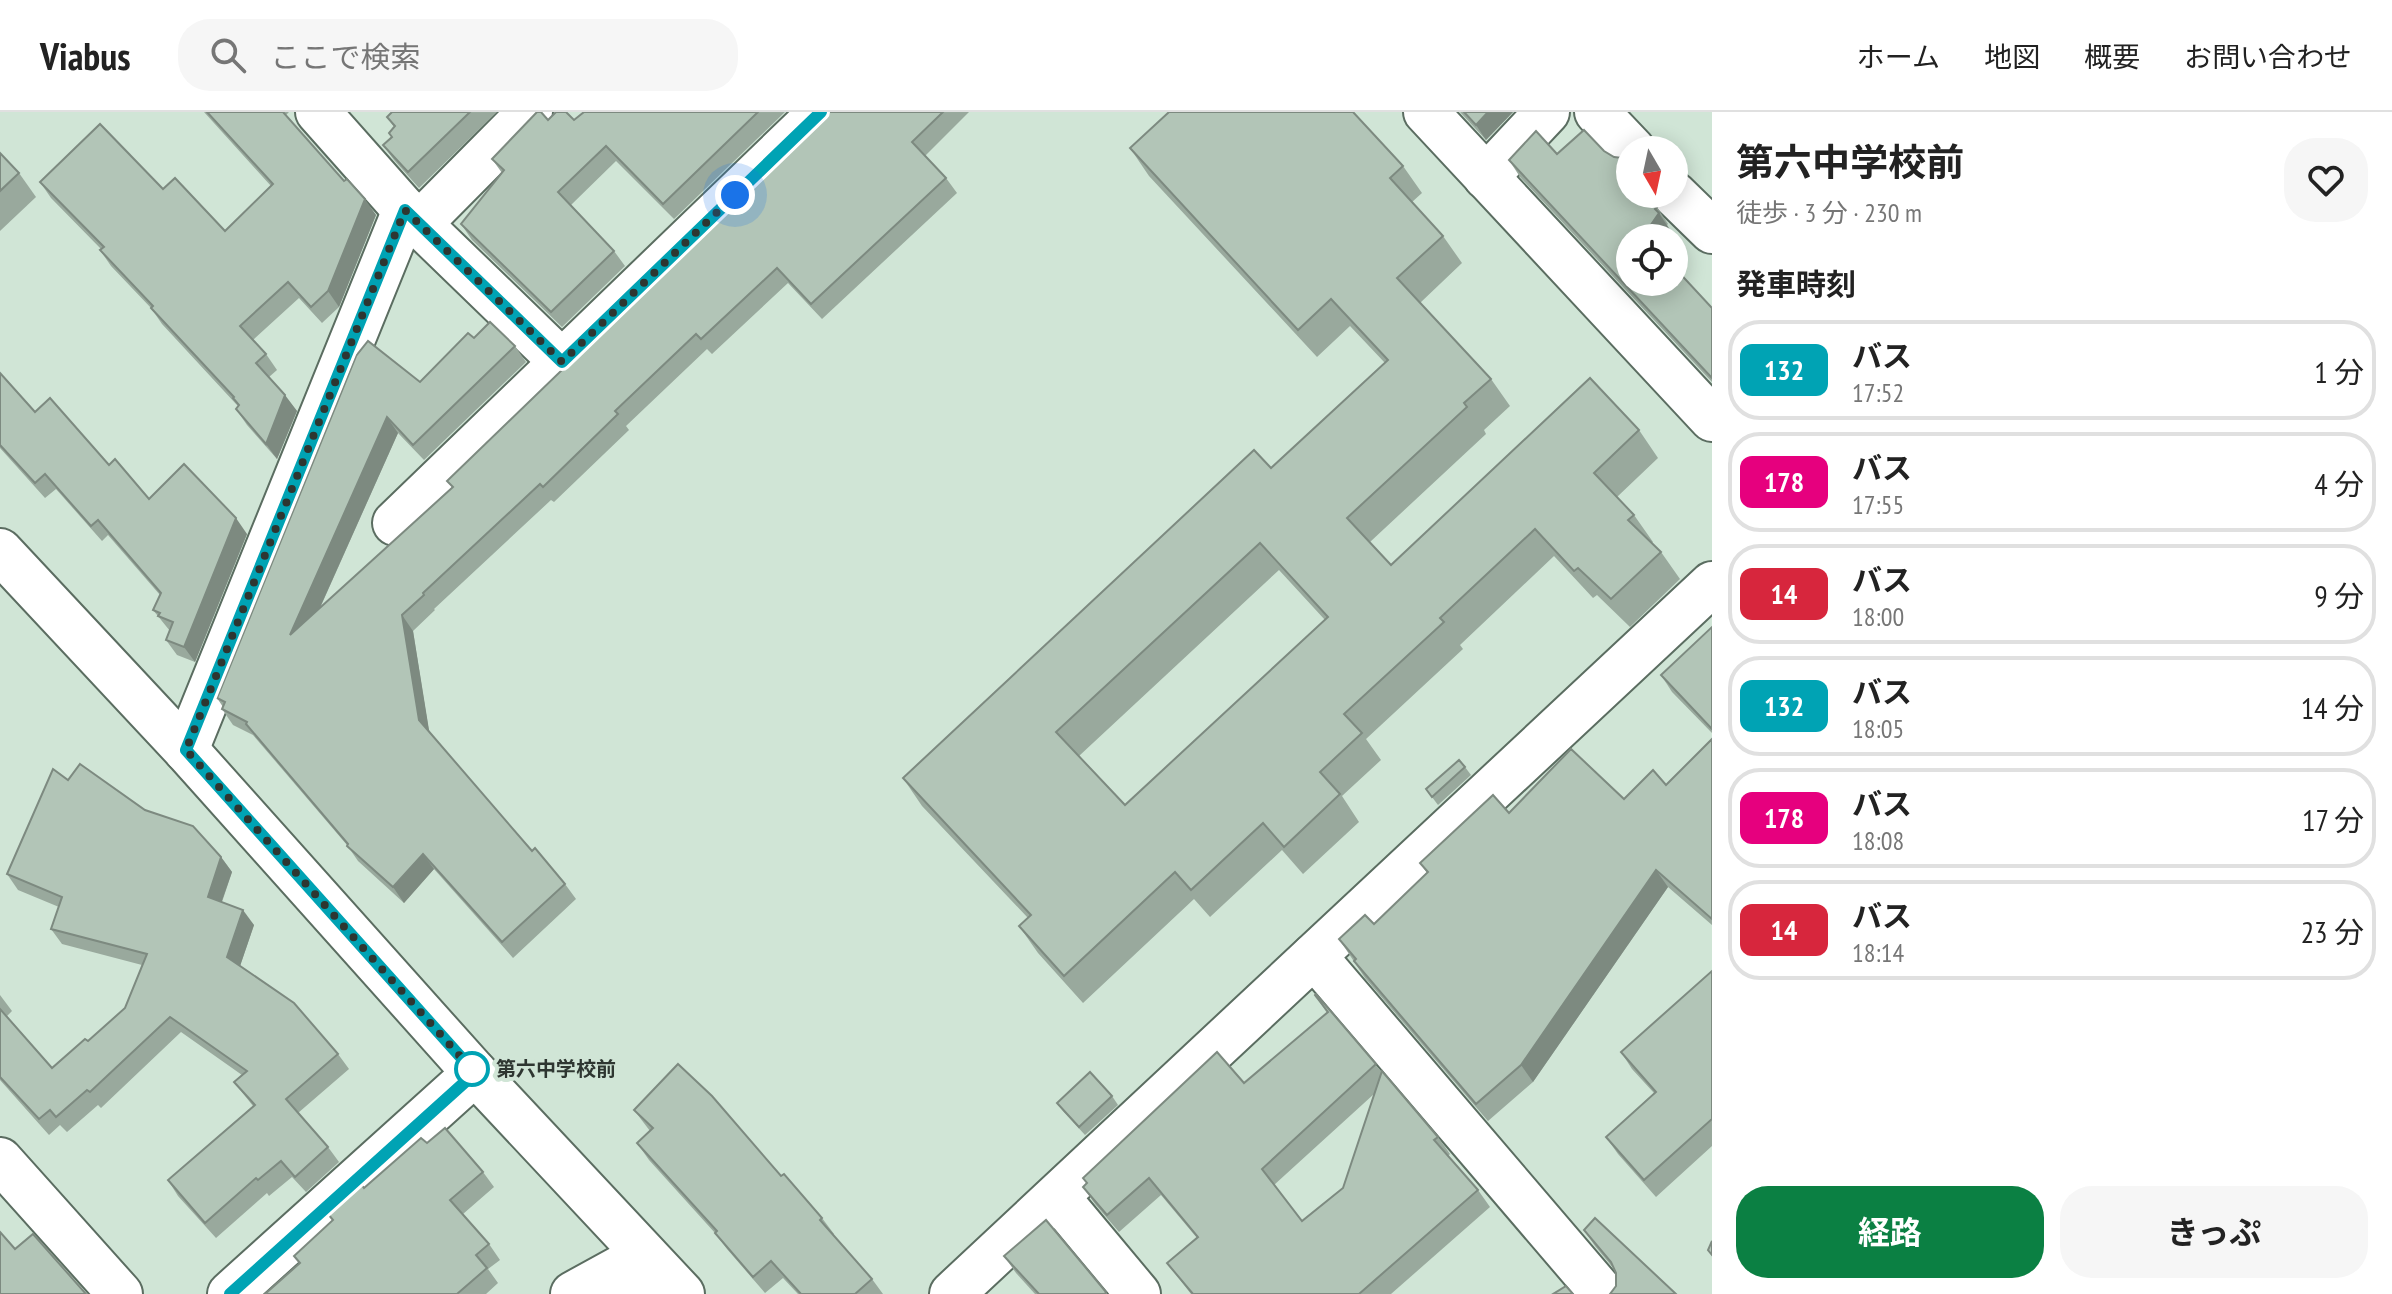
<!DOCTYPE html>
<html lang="ja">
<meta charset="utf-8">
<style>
body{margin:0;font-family:"PT Sans Narrow","Noto Sans JP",sans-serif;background:#f6f6f6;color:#222;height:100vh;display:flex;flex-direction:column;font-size:30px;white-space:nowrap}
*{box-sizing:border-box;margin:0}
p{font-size:26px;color:#767676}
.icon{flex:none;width:44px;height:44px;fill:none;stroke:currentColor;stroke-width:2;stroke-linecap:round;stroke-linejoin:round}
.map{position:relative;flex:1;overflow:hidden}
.details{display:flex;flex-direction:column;background:#fff;width:680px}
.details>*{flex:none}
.badge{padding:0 16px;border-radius:12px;font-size:28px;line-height:52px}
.needle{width:52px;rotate:171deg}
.buttons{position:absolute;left:1616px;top:24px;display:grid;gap:16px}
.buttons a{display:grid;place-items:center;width:72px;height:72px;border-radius:50%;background:#fff;box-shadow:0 4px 20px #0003;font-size:40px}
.you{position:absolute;width:40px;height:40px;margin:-20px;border:6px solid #fff;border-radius:50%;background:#1a73e8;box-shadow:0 0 0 12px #1a73e833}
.map>.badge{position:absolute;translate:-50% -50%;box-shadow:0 0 0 4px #fff}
h2{padding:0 24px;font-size:30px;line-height:72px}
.round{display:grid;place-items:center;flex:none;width:84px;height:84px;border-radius:32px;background:#f6f6f6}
.summary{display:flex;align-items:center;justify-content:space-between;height:136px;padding:0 24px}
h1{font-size:38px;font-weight:700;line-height:60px}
.button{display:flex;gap:16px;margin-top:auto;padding:16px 24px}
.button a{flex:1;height:92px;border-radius:32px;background:#0b8043;color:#fff;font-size:32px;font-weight:700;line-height:92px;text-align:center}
.button a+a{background:#f6f6f6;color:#222}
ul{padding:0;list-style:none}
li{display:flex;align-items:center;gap:24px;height:100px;margin:0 16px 12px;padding:0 8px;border:4px solid #e0e0e0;border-radius:32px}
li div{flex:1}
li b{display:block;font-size:30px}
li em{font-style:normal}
li .badge{min-width:88px;font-weight:700;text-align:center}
header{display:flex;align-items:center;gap:48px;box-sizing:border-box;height:112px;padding:0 40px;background:#fff;border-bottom:2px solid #e0e0e0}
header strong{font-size:38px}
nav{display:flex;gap:44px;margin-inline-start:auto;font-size:28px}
.search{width:560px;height:72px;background:#f6f6f6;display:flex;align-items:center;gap:20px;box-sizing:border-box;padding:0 28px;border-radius:32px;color:#767676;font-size:30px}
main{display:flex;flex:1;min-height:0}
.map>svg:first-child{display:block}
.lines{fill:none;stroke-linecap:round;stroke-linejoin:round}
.minor-casing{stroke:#5b6d61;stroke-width:48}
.tertiary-casing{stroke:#5b6d61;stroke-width:48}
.minor{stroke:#fff;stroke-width:44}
.tertiary{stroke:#fff;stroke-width:44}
.wall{fill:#99a99d;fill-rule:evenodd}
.shaded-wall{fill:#7d8a80}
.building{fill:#b2c5b7;stroke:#7d8a80;stroke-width:2;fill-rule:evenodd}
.line-casing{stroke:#fff;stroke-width:18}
.line{stroke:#00a3b4;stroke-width:12}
.walk{stroke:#2e3631;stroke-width:8;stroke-dasharray:0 14.4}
.stop-dot{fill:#fff;stroke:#00a3b4;stroke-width:4}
.labels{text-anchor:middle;stroke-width:8;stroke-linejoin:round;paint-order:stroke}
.stop-label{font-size:20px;font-weight:bold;fill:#2e3631;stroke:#d0e5d6;text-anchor:start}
</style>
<header>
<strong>Viabus</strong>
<div class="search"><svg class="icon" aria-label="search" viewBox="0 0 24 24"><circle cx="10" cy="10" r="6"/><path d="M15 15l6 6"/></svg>ここで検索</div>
<nav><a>ホーム</a><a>地図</a><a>概要</a><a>お問い合わせ</a></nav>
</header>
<main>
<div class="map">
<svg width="1712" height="1182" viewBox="0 0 1712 1182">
<rect width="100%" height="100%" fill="#d0e5d6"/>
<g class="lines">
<g class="minor-casing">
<g id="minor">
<path d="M318,0L405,98L562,250"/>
<path d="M1426,0L1712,307"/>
<path d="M1597,0L1633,38"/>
<path d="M1486,65L1547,0"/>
<path d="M1674,82L1712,119"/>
<path d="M419,112L530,0"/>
<path d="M395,411L821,0"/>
<path d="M186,638L405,98"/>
<path d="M1314,844L1603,1182"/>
<path d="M0,1048L120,1182"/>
<path d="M1057,1085L1138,1182"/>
<path d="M230,1182L475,961"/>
<path d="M573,1182L644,1143L632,1182"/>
<path d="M952,1182L1712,472"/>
</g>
</g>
<g class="tertiary-casing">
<path id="tertiary" d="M0,439L186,638L475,961L682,1182"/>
</g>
<use href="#minor" class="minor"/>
<use href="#tertiary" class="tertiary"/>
</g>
<g class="wall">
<path d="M204,0H289L286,3L344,69L376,103L339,195L322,211L299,186L253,228L266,242L277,258L269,265L297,299L277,347L247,313L236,297L238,294L236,292L162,212L151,196L111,154L100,138L101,137L51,86L40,70L163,77L225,119L271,74Z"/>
<path d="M392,0H497L419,76L394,48L383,33L392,25L389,21L394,15L387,5Z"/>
<path d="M584,0H785L674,107L616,49L571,93L614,139L625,154L562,215L472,128L461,112L502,61L492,47L548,8H574Z"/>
<path d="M829,0H969L925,44L946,66L957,81L822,207L788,171L712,242L707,237L626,314L629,318L554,390L551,388L434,497L435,498L413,519L429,620L532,739L565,772L576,787L513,846L434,757L404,791L358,749L347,733L253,623L233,613L222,597L223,595L217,586L356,244L420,270L474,226L515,234L526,250L424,348L398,321L320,496L452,375L447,369Z"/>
<path d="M1460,0H1513L1486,28Z"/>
<path d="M1130,36L1403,54L1422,81L1412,90L1443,124L1462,151L1420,191L1491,267L1510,294L1484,318L1486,322L1370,430L1391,453L1639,318L1658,346L1617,385L1634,403L1653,430L1652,431L1661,440L1680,467L1630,515L1597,483L1593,486L1554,444L1460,533L1463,537L1366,627L1381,648L1342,684L1359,710L1303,762L1282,738L1210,805L1194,787L1083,891L1038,841L1019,814L1028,806L922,694L903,666L1271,356L1385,251L1350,214L1317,245L1149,64ZM1279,458L1325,508L1125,693L1079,644Z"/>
<path d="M1604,39L1630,82H1648L1650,88L1657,95L1668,112L1667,113L1670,118L1665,126H1630L1712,196V270L1520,65L1509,48L1557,42Z"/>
<path d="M0,41L19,61L36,85L0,119Z"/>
<path d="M0,261L35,300L109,353L149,387L247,422L195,550L177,543L166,528L170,519L153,498L160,483L108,423L102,429L56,377L45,386L0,336Z"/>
<path d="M1712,515V621L1672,580L1661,563Z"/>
<path d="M1712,627V813L1668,775L1533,970L1488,1009L1365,866L1339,827L1374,812L1427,761L1420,751L1509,701L1624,687L1666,673Z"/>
<path d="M1465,655L1471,663L1438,693L1426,677Z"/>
<path d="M68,668L145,698L221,745L232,760L222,790L254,813L240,854L338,942L349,957L298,1001L328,1035L339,1050L306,1080L292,1065L269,1084L267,1081L216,1126L178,1084L168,1068L253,994L234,970L242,963L181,920L101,996L98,993L67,1020L60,1013L49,1023L0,968V883L12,899L7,904L52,956L88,929L125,896L142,853L62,832L51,817L59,795L18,778L7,762Z"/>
<path d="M1712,859V1034L1656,1085L1618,1042L1606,1025L1654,981L1632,957L1621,940Z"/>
<path d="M1315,883L1438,1025L1450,1042L1448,1044L1478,1078L1490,1095L1391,1182H1191L1167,1151L1197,1126L1161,1083L1119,1120L1095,1092L1083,1075L1087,1072L1083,1066L1244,971L1327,901ZM1374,982L1343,1076L1302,1109L1274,1073Z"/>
<path d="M1112,984L1118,993L1085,1023L1063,999L1057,991Z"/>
<path d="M634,998L781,1064L822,1106L834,1122L833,1123L872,1167L883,1182H798L783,1166L765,1181L727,1137L715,1121L649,1048L637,1031L650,1019Z"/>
<path d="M427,1031L483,1060L494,1075L463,1102L489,1132L500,1148L488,1157L498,1171L486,1182H265L300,1152L294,1144L333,1109L328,1102Z"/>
<path d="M1046,1108L1107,1182H1035L1016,1161L1004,1144Z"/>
<path d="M1584,1118L1676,1182L1616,1174V1161L1614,1157L1595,1134Z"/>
</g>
<g class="shaded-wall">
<path d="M1488,0H1513L1486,28L1476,13Z"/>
<path d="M365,87L376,103L339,195L328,179Z"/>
<path d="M1659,101L1670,118L1665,126H1646L1644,123Z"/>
<path d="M285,283L297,299L277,347L266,332Z"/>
<path d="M387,305L398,321L301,538L290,523Z"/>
<path d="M236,406L247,422L195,550L184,535Z"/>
<path d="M402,503L413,519L430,624L419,608Z"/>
<path d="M423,742L434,757L404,791L393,775Z"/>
<path d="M221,745L232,760L218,800L208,785Z"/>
<path d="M1656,758L1668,775L1533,970L1521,953Z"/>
<path d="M243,798L254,813L238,860L227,845Z"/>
</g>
<g class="building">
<path d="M207,0H283L344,69L347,67L365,87L328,179L311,195L288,170L240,214L266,242L256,251L285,283L266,332L236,297L239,293L233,286L234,285L151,196L153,194L100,138L104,135L40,70L100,12L163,77L175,66L225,119L273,72Z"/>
<path d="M392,0H470L408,60L383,33L392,25L389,21L395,14L387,5Z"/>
<path d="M537,0H541L548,8L556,0H566L574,8L584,0H758L663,92L606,34L558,80L614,139L551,200L461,112L504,58L492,47Z"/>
<path d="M829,0H943L912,30L946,66L811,192L777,156L701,227L696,222L615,299L618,302L543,375L540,372L423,481L424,483L402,503L419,608L532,739L535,736L565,772L502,830L423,742L393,775L347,734L348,732L246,612L247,610L222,597L225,590L217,586L356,244L368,229L420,270L468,221L474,226L490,210L515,234L413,333L387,305L290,523L453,375L447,369Z"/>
<path d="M1169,0H1353L1403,54L1390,66L1443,124L1397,166L1491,267L1464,291L1467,295L1347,406L1391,453L1590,266L1639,318L1594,361L1634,403L1628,408L1661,440L1611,487L1578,456L1574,459L1535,417L1440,506L1444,510L1344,602L1362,621L1320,660L1340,682L1284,735L1263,711L1191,778L1175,760L1064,864L1019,814L1031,803L903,666L1254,338L1271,356L1388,248L1331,187L1298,218L1130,36ZM1260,431L1328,505L1125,693L1056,620Z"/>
<path d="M1464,0H1488L1476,13Z"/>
<path d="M1584,18L1604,39L1614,45L1622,46L1630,54V82H1644L1657,95L1655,97L1659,101L1644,123L1647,126H1630V170H1674V155L1712,196V266L1509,48L1536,19L1557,42Z"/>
<path d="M0,41L19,61L0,79Z"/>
<path d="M0,261L35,300L50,286L109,353L115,347L149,387L184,352L236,406L184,535L166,528L173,510L158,504L160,501L153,498L161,481L98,408L91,414L45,362L35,371L0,333Z"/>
<path d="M1712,515V617L1661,563Z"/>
<path d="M1712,627V807L1656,758L1521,953L1476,992L1354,849L1356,847L1339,827L1365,803L1374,812L1428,760L1420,751L1493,683L1509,701L1571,637L1624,687L1653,658L1666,673Z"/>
<path d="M1459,648L1465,655L1432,685L1426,677Z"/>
<path d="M80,652L145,698L193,714L221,745L208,785L243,798L227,845L294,891L338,942L286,987L328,1035L295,1065L281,1049L258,1068L256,1066L205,1111L168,1068L255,993L234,970L247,959L170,905L90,980L87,978L56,1005L50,998L39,1007L0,965V897L52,956L85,927L88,929L125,896L147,842L51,817L62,785L7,762L53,657L68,668Z"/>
<path d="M1712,859V1007L1644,1068L1606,1025L1656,980L1621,940Z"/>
<path d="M1316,882L1376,952L1262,1057L1302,1109L1343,1076L1382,959L1438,1025L1434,1028L1478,1078L1359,1182H1193L1167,1151L1198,1125L1149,1066L1107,1103L1083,1075L1087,1071L1083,1066L1217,940L1244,971L1328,900L1315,883Z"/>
<path d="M678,952L712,984L781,1064L784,1062L822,1106L820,1108L872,1167L855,1182H801L771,1149L753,1165L715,1121L717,1119L637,1031L653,1016L634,998Z"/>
<path d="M1090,960L1112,984L1079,1015L1057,991Z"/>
<path d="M445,1016L483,1060L450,1088L489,1132L476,1143L487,1156L457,1182H265L300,1151L294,1144L333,1108L328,1102L361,1072L364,1076L421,1026L427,1031Z"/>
<path d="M1595,1106L1676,1182H1610L1616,1174V1161L1611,1150L1584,1118Z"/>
<path d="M1046,1108L1106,1180L1105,1182H1039L1004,1144Z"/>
<path d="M0,1120L15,1137L33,1122L86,1182H0Z"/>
<path d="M1712,1129V1143L1708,1138Z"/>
<path d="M1566,1174L1573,1182H1553Z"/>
</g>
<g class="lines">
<g class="line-casing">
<path id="line" d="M230,1182L475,961L186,638L405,98L562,250L821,0"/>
</g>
<use href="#line" class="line"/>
<path class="walk" d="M472,957L475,961L186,638L405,98L562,250L735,83"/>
</g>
<circle class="stop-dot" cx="472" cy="957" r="16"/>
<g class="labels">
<g class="stop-label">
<text x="496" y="964">第六中学校前</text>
</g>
</g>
</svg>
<div class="buttons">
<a><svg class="needle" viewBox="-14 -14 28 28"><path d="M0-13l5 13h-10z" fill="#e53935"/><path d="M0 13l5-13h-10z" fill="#767676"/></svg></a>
<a><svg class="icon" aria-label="locate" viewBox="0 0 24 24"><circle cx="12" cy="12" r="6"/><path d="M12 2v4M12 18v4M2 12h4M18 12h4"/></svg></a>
</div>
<div class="you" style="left:735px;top:83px"></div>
</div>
<section class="details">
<div class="summary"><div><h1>第六中学校前</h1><p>徒歩 · 3 分 · 230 m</p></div><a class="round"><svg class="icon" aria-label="heart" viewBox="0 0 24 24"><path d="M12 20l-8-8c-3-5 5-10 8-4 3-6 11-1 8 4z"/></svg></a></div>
<h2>発車時刻</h2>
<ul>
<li><span class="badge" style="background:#00a3b4;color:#fff">132</span><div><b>バス</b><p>17:52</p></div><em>1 分</em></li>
<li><span class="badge" style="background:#e6007e;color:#fff">178</span><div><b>バス</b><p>17:55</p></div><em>4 分</em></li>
<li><span class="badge" style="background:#d7263d;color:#fff">14</span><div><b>バス</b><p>18:00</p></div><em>9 分</em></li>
<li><span class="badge" style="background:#00a3b4;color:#fff">132</span><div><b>バス</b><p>18:05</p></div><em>14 分</em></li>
<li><span class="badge" style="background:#e6007e;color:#fff">178</span><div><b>バス</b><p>18:08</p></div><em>17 分</em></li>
<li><span class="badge" style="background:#d7263d;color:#fff">14</span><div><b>バス</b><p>18:14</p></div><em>23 分</em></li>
</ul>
<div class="button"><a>経路</a><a>きっぷ</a></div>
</section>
</main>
